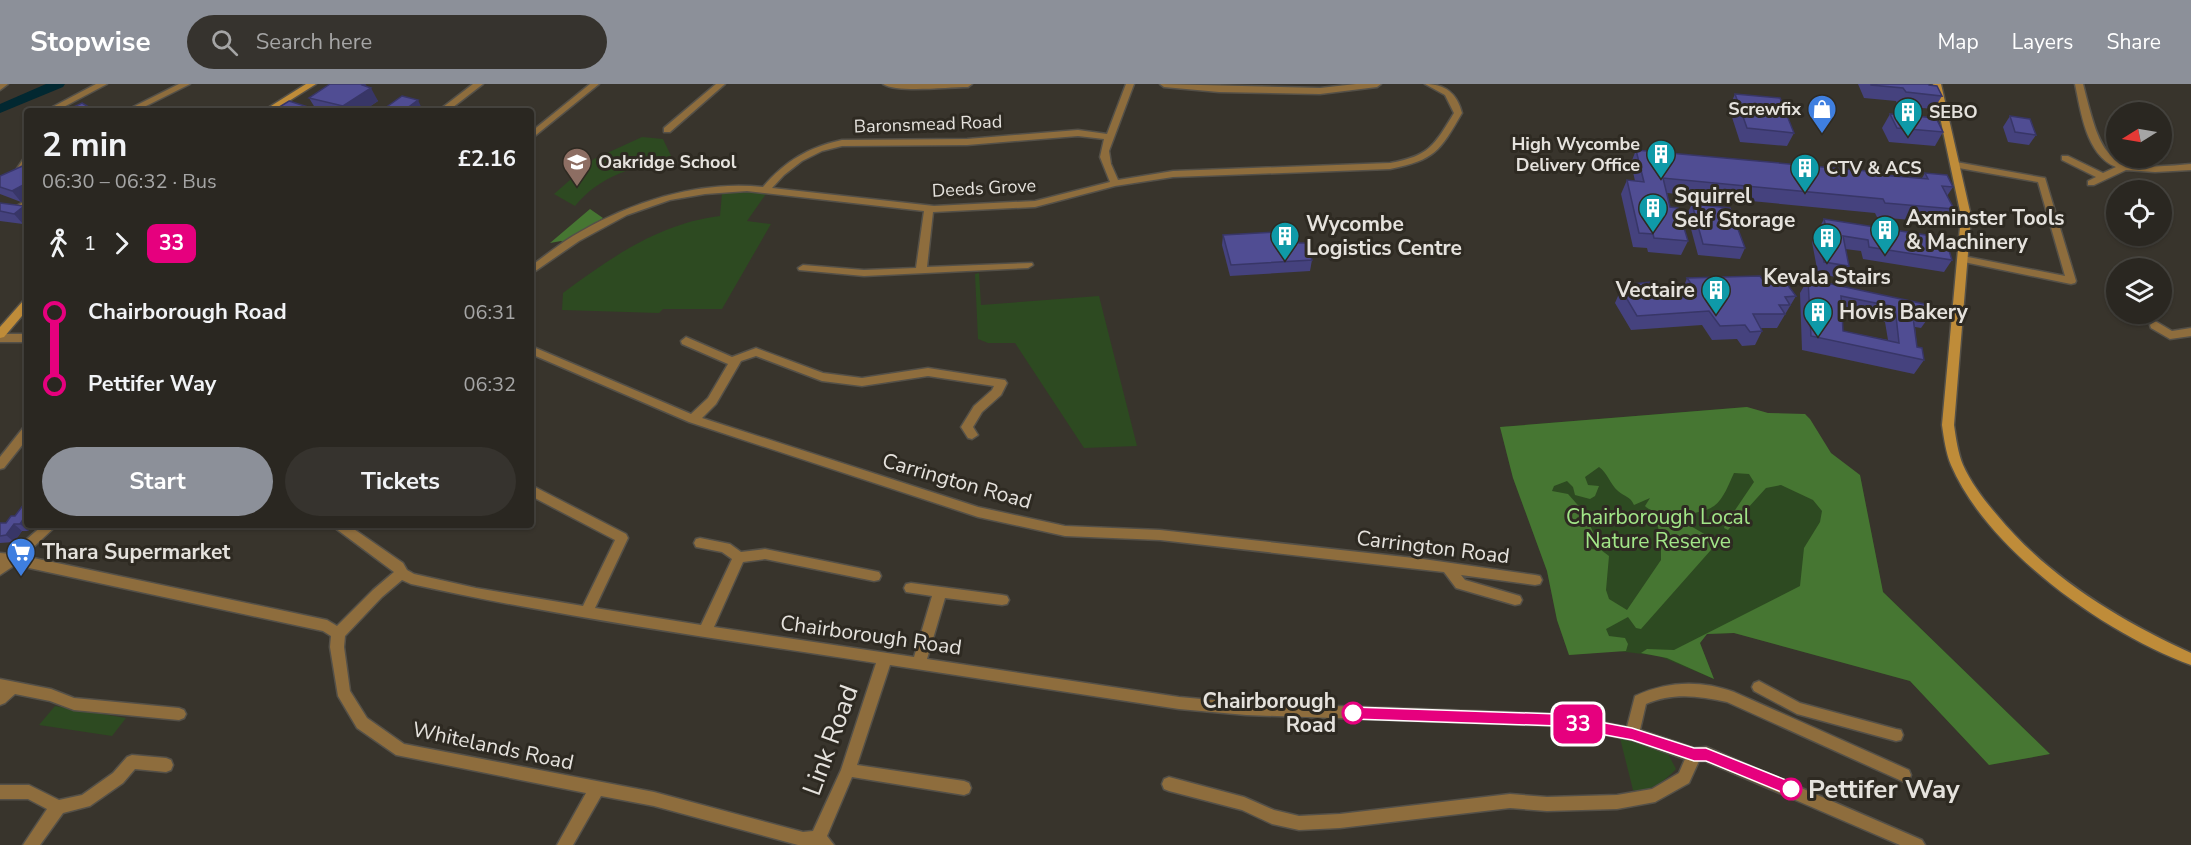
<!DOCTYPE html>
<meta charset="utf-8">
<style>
body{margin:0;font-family:"Nunito Sans",sans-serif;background:#36332e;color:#f1f3f6;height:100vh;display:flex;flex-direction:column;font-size:22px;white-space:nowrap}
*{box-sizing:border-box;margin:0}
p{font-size:20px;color:#a5a5a5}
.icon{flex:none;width:33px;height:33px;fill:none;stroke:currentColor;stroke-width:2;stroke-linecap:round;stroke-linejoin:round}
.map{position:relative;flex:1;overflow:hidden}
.side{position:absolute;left:24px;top:24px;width:510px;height:420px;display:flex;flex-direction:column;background:#2a2721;border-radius:6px;box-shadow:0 2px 4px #0004,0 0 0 2px #46443f}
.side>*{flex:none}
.badge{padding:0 12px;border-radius:9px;font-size:21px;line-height:39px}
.needle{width:39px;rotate:259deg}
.tools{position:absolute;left:2106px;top:18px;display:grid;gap:12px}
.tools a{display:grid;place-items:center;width:66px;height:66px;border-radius:50%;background:#2a2721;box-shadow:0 2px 4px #0004,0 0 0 2px #46443f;font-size:30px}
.map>.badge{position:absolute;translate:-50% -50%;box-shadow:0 0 0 3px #fff}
.legs{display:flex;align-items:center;gap:9px;height:66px;padding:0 18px;font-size:20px}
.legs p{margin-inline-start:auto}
.summary{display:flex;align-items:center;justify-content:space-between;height:102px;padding:0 18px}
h1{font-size:33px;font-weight:700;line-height:45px}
.cta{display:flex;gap:12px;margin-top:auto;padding:12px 18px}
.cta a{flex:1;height:69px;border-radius:36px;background:#8c9099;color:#fff;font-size:24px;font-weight:700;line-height:69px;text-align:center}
.cta a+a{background:#36332e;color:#f1f3f6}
ul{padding:0 18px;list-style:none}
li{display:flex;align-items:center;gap:21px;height:72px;font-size:22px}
li i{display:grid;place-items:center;width:9px;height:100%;margin:0 8px;background:currentColor}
li i::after{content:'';width:15px;height:15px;margin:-8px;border:4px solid;border-radius:50%;background:#2a2721}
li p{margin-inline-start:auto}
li:first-child i{background:linear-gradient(#0000 50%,currentColor 0)}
li:last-child i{background:linear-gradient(currentColor 50%,#0000 0)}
header{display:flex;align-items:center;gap:36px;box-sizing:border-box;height:84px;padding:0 30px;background:#8c9099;color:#fff}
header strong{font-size:28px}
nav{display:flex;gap:33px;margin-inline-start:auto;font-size:21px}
.search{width:420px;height:54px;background:#36332e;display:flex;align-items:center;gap:15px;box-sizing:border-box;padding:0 21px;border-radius:33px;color:#a5a5a5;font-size:22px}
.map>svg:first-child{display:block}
.green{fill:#2d4a21}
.forest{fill:#467632}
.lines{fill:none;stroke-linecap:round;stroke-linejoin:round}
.river{fill:#022831;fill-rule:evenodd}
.street-casing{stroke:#545048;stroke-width:3}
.secondary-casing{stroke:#545048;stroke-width:3}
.street{fill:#8e6d3d;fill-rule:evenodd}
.secondary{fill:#bf8c39;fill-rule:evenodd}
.wall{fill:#45427e;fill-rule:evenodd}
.shaded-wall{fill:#383667}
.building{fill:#504d93;stroke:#383667;stroke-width:1.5;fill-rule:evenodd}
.line-1{fill:#e6007e;stroke:#fff;stroke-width:1.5}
.stop-1-dot{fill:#fff;stroke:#e6007e;stroke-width:3}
.labels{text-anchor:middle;stroke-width:6;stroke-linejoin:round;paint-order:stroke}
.far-poi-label{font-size:18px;font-weight:bold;fill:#e5e2dd;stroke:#2e2a22;text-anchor:start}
.far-street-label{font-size:18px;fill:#e5e2dd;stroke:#2e2a22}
.poi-label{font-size:21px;font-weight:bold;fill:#e5e2dd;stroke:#2e2a22;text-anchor:start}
.street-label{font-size:21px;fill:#e5e2dd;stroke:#2e2a22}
.park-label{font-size:21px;fill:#a2e688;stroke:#2e2a22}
.stop-label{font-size:21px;font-weight:bold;fill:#e5e2dd;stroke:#2e2a22;text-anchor:end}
.near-street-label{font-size:26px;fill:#e5e2dd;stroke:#2e2a22}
.near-stop-label{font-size:26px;font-weight:bold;fill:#e5e2dd;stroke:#2e2a22;text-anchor:start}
</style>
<header>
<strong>Stopwise</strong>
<div class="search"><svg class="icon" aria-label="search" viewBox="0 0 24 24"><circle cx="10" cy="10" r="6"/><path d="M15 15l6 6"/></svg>Search here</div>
<nav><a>Map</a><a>Layers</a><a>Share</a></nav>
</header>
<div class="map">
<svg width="2191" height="761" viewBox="0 0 2191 761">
<rect width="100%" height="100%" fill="#38342c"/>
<g class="green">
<path d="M642,53L663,55L672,74C635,83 600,91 575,122L554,110L594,75Z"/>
<path d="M750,108L766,110L747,137L771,140L722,225H663L659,229L562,226L563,209C610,174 660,139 720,132L722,109Z"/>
<path d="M979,189L981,221L1099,212L1137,362L1084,364L1015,259H988L978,255L975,190Z"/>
<path d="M1747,323L1754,338L1835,384L1860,391L1883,508L2050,670L1989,681L1910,597L1734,549L1707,550L1700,559L1714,595L1659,572L1618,567L1569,571L1557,536L1547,487L1513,394L1500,343Z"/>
<path d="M55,622L126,634L112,652L39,641Z"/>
<path d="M1620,654L1667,668L1676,685C1667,695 1647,711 1633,706Z"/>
</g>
<g class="forest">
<path d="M590,125L603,134L565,159L561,157L550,159Z"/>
<path d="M1747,323L1768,329L1805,330L1810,335L1831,369L1860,391L1883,508L2050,670L1989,681L1910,597L1734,549L1707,550L1700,559L1714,595L1667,574L1641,569L1647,565L1674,566L1800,502L1804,464L1820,438L1822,427L1813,416L1781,401L1766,404L1728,446L1724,444L1725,441L1754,398L1749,390L1734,389C1729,399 1724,415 1714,422C1700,432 1657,434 1645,422L1650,414L1634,421C1630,412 1625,413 1618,407C1610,400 1607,388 1599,383L1585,393L1588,401L1599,402L1595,412L1590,415L1575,411L1573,403L1567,397L1554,402L1552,407L1568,410L1584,428L1593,448L1592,453L1585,460L1590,465L1601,466L1609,472L1606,506L1609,515L1627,526L1661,476V454L1655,432L1677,434L1718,458L1641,545L1636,544L1628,533L1606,545L1609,552L1625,554L1628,560L1626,567L1569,571L1557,536L1547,487L1513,394L1500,343Z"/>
</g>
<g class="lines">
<path class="river" d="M46,0H65L63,3L0,29V20Z"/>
<g class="street-casing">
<g id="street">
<path d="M0,0H8L0,6Z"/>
<path d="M96,0H107L56,27H45Z"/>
<path d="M179,0H190L136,27H125Z"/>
<path d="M473,0H483L448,27H438Z"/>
<path d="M590,0H599L531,55V48Z"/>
<path d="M716,0H725L670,48H664V44Z"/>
<path d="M883,0H972L968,3C949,3 896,9 883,0Z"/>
<path d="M1126,0H1134L1109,67L1111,80L1118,96L1173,87L1390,79C1429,72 1434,62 1454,29L1445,11L1425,0C1445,0 1457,9 1462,29C1440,67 1435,76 1390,85L1173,93L1115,102L1035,123L933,128L927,183L1032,179L1033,181L1028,184L864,192L799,186L798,184L803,181L864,186L916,184L924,127L747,107L705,110L670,116L627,131L579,157L531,190V182C545,172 558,161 573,152C628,119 697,96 763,103C785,77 809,63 842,56L967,55L1078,46L1107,50ZM1078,52L1104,55L1100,73L1110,98L1035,117L934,122L772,104L784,91L802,77L822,67L842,62L967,61Z"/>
<path d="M1160,0L1320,4L1356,0H1381L1377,3L1320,10L1219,8L1164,3Z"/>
<path d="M2075,0H2083C2103,80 2107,88 2191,80V86L2155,88L2126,86L2094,101H2088V97L2096,93L2062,76V72H2068L2103,89L2116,83C2086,71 2081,28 2075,0Z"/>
<path d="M27,73C27,90 15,99 0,105V98L14,89L24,74Z"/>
<path d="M1956,78L2045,94L2076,197L2075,199L2071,200L1959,177L1958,175L1963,172L2065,192L2038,98L1953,83L1951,81Z"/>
<path d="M27,116V123L18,127L13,124Z"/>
<path d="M2155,237L2172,247L2191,244V252L2170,255L2151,244L2150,241Z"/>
<rect x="0" y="250" width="27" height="8"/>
<path d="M686,253L732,273L756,264L823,289L862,294L928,284L1005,296L1007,299L1001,311L982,328L973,343L978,351L972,355L968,354L961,343L974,322L992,306L994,302L928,292L862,302L822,297L756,272L741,277L716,320L702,334L978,423L1065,442L1160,446L1423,475L1535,491L1540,492L1542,496L1540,500L1535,501L1461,491L1465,496L1520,512L1522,516L1520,520L1515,521L1456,504L1444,488L1160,456L1065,452L978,433L689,338L531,270V262L691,330L708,314L728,280L682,260L681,257Z"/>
<path d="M27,343V355L4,384L0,385V373L23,344Z"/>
<path d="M531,401L626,450L628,454L595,524L701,541L732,475L722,468L696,463L694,459L696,455L700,454L730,460L741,468L765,465L874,487L879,488L881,492L879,496L874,497L765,475L743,478L714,543L914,573L932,512L906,508L904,504L906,500L911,499L1002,511L1007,512L1009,516L1007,520L1002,521L945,514L927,575L1179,613L1246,619L1559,630L1627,643L1635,612C1667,597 1701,596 1734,608L1909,686L1911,691L1909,696L1904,698L1727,618C1699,612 1673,608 1646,620L1640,646L1694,664L1706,663L1711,665L1922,756L1925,761H1900L1705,677H1699L1689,699L1655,718L1617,725L1547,727L1510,724L1340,744L1299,746L1272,740L1242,726L1169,707L1164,705L1162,700L1164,695L1169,693L1244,713L1274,726L1299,732L1340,730L1510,710L1547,713L1617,711L1652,705L1679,689L1685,675L1632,656L1559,642L1246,631L1179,625L890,581L857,681L964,697L969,699L971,704L969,709L964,711L852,693L827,752L834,761H798L654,722L601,712L573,761H557L586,709L396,671L357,644L338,612L330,563L331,552L323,547L15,481L0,491V469L10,470L43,441H57L24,472L327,536L337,542L373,506L394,488L335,444L333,441H348L403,479L407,486L414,490L476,504L583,522L615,456L531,412ZM402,496L411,500C565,534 720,555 876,579L841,686L813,747L803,748L654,708L404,660L367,634L350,607L344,563L345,552L382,513Z"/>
<path d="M0,595L51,605L74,614L179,624L184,626L186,630L184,634L179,636L74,626L50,617L15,610L5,619L0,621Z"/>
<path d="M1759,597L1800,619L1896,645L1901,646L1903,651L1901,656L1896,657L1797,630L1754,607L1752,603L1754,599Z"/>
<path d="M132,671L166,674L171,676L173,681L171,686L166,688L135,685L123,699L90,722L63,729L40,761H23L47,725L28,715H0V701H29L59,716L82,711L113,689L127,673Z"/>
</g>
</g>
<g class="secondary-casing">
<g id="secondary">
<path d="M306,0H316L273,27H263Z"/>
<path d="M1933,0H1941L1971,132L1954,341C1956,355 1958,369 1963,381C1971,399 1984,416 1997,431C2048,493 2119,536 2191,569V581C2107,551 1987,466 1951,381C1946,369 1944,355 1942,341L1961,132Z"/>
<path d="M27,216V226L4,253L0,254V243L23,217Z"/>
</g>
</g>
<use href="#street" class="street"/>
<use href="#secondary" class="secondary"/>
</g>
<g class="wall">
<path d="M365,0L378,17L363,27H317L309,14Z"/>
<path d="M1858,0H1928L1942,12L1934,25L1898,22L1896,17L1864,14Z"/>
<path d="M1735,10L1794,49L1787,62L1740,58L1729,24Z"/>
<path d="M1890,30L1943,48L1935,62L1889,58L1882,44Z"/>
<path d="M2010,32L2036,51L2029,61L2008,58L2003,43Z"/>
<path d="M1636,66L1922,94L1925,89L1953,103L1947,112L1954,125L1945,139L1877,133L1875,129L1667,109L1670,123L1688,157L1681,171L1648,168L1647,164L1633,163L1621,110L1627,96L1635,97L1631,79Z"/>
<path d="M27,80V114L21,118L0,110V92Z"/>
<path d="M0,119L24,122L27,126V137L23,140L0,137Z"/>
<path d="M1692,120L1745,164L1740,175L1698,171L1687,130Z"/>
<path d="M1824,135L1952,176L1944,188L1863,175L1861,167L1845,165L1849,182L1842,194L1818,190L1812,158Z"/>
<path d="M1223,151L1299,159L1312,176L1310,187L1230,192L1222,161Z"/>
<path d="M1687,194L1766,200L1796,212L1777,244H1761L1762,247L1755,261L1742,262L1737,255L1712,256L1702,241L1631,246L1615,219L1621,205L1630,204L1632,200L1654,204L1684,202Z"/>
<path d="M1808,195L1931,230L1921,244L1915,243L1917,263L1924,276L1914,290L1802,266L1800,209ZM1842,228L1885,238L1888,256L1843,247Z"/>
<path d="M27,416V441H36H32L28,447H22L14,458L0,459V439H6L15,432Z"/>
</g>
<g class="shaded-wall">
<path d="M363,0H365L368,6L371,4L378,17L363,27H346L343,22Z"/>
<path d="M418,16L423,27H403Z"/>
<path d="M308,23L311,27H302Z"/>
<path d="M27,99V114L21,118L12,107Z"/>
<path d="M24,122L27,126V137L23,140L14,130Z"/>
<path d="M24,434L27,437V441H32L28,447L20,440Z"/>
<path d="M14,440L22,447L14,458L6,451Z"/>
</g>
<g class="building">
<path d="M330,0H363L362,1L371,4L343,22L309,14Z"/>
<path d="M1871,0H1928L1929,1L1937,2L1942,12L1906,8L1903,4L1871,1Z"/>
<path d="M1735,10L1780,14L1794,49L1747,44Z"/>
<path d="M402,12L418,16L403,27H381Z"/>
<path d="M289,17L308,23L302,27H284L276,25Z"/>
<path d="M82,19L92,25L88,27H65Z"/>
<path d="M1890,30L1936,34L1943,48L1897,44Z"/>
<path d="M2010,32L2030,35L2036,51L2015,48Z"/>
<path d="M1636,66L1867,87L1869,90L1928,95L1925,89L1947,91L1953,103L1942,102L1954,125L1885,119L1883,115L1663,94L1670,123L1678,124L1688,157L1654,154L1653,150L1639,149L1627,96L1644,98Z"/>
<path d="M27,80V99L12,107L0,103V92Z"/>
<path d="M0,119L24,122L14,130L0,127Z"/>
<path d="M1692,120L1730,124L1745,164L1703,160Z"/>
<path d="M1824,135L1945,154L1952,176L1869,163L1868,156L1843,152L1849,182L1824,178L1818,147L1827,148Z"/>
<path d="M1295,147L1299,159H1306L1312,176L1231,181L1223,151Z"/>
<path d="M1760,192L1766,200H1787L1796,212L1785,213L1790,221H1779L1785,230H1753L1762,247L1750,248L1745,241L1720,242L1709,227L1637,232L1621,205L1635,204L1632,200L1650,198L1654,204L1692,201L1687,194Z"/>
<path d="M1808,195L1929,221L1931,230L1912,226L1917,263L1922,264L1924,276L1811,252ZM1841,212L1895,223L1899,259L1843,247Z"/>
<path d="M27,416V434H24L20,440H14L6,451L0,452V439H6L11,432H15Z"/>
</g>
<path class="line-1" d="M1353,623L1558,630L1632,644L1694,664H1706L1796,700L1798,705L1796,710L1791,712L1706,677H1694L1632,656L1558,642L1353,635L1349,633L1347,629L1349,625Z"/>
<defs>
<g id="shop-pin" transform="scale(1.5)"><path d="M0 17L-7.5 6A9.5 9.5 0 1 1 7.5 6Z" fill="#3f7fe0" stroke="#2e2a22"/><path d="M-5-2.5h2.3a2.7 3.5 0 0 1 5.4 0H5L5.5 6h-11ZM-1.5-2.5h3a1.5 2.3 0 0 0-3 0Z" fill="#fff"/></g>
<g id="building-pin" transform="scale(1.5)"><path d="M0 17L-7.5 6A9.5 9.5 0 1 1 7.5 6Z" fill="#0f9aa8" stroke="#2e2a22"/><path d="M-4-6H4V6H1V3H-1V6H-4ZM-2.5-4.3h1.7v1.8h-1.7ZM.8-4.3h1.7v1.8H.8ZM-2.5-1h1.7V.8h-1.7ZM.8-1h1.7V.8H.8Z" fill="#fff"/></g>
<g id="school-pin" transform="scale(1.5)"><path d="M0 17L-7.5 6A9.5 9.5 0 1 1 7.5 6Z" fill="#8d6e63" stroke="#2e2a22"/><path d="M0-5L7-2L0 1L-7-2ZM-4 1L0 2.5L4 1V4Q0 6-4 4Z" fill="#fff"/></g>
<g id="supermarket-pin" transform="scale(1.5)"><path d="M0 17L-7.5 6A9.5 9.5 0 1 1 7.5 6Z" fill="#3f7fe0" stroke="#2e2a22"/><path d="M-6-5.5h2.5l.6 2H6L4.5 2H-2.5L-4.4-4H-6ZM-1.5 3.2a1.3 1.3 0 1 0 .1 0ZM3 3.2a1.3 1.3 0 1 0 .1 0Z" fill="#fff"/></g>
</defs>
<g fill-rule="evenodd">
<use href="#shop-pin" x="1822" y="25"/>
<use href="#building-pin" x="1908" y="28"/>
<use href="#building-pin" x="1661" y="70"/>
<use href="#school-pin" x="577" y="78"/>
<use href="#building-pin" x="1805" y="84"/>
<use href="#building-pin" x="1653" y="124"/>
<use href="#building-pin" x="1885" y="146"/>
<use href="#building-pin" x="1285" y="152"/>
<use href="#building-pin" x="1827" y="154"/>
<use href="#building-pin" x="1716" y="206"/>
<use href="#building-pin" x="1818" y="228"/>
<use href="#supermarket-pin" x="21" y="468"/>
</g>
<g class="stop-1-dot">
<circle cx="1353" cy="629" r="10"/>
<circle cx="1791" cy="705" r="10"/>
</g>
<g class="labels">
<g class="far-poi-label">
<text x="1801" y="31" text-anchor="end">Screwfix</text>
<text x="1929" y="34">SEBO</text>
<text x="1640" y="66" text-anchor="end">High Wycombe<tspan x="1640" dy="21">Delivery Office</tspan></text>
<text x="598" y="84">Oakridge School</text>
<text x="1826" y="90">CTV &amp; ACS</text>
</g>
<g class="far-street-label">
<text transform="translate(928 40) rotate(-2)" y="6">Baronsmead Road</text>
<text transform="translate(984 104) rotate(-3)" y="6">Deeds Grove</text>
</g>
<g class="poi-label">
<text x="1674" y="119">Squirrel<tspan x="1674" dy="24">Self Storage</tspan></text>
<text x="1906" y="141">Axminster Tools<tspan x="1906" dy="24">&amp; Machinery</tspan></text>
<text x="1306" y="147">Wycombe<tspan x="1306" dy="24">Logistics Centre</tspan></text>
<text x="1827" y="200" text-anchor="middle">Kevala Stairs</text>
<text x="1695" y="213" text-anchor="end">Vectaire</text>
<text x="1839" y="235">Hovis Bakery</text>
<text x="42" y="475">Thara Supermarket</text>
</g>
<g class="street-label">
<text transform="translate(957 397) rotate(16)" y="7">Carrington Road</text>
<text transform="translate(1433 463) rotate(7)" y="7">Carrington Road</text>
<text transform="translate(871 551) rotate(8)" y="7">Chairborough Road</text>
<text transform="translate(493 662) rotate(12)" y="7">Whitelands Road</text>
</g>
<g class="park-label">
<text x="1658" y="440">Chairborough Local<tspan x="1658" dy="24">Nature Reserve</tspan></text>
</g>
<g class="stop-label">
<text x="1336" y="624">Chairborough<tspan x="1336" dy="24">Road</tspan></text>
</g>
<g class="near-street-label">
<text transform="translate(830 656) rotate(-70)" y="9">Link Road</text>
</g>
<g class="near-stop-label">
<text x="1808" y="714">Pettifer Way</text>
</g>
</g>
</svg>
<div class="tools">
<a><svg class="needle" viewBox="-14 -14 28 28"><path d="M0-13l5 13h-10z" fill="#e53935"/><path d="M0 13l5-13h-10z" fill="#a5a5a5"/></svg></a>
<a><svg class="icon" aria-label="locate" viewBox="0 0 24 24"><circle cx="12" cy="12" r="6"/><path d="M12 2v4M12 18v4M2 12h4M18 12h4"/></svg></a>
<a><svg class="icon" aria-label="layers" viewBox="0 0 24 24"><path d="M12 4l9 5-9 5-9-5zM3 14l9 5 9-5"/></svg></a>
</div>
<b class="badge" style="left:1578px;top:640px;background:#e6007e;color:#fff">33</b>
<section class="side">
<div class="summary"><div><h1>2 min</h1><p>06:30 – 06:32 · Bus</p></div><b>£2.16</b></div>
<div class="legs"><svg class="icon" aria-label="walk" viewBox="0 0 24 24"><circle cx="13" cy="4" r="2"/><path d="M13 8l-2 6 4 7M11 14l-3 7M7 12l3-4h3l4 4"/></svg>1<svg class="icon" aria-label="forward" viewBox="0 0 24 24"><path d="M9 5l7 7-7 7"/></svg><b class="badge" style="background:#e6007e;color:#fff">33</b></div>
<ul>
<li><i style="color:#e6007e"></i><b>Chairborough Road</b><p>06:31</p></li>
<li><i style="color:#e6007e"></i><b>Pettifer Way</b><p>06:32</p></li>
</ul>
<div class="cta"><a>Start</a><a>Tickets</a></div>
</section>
</div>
